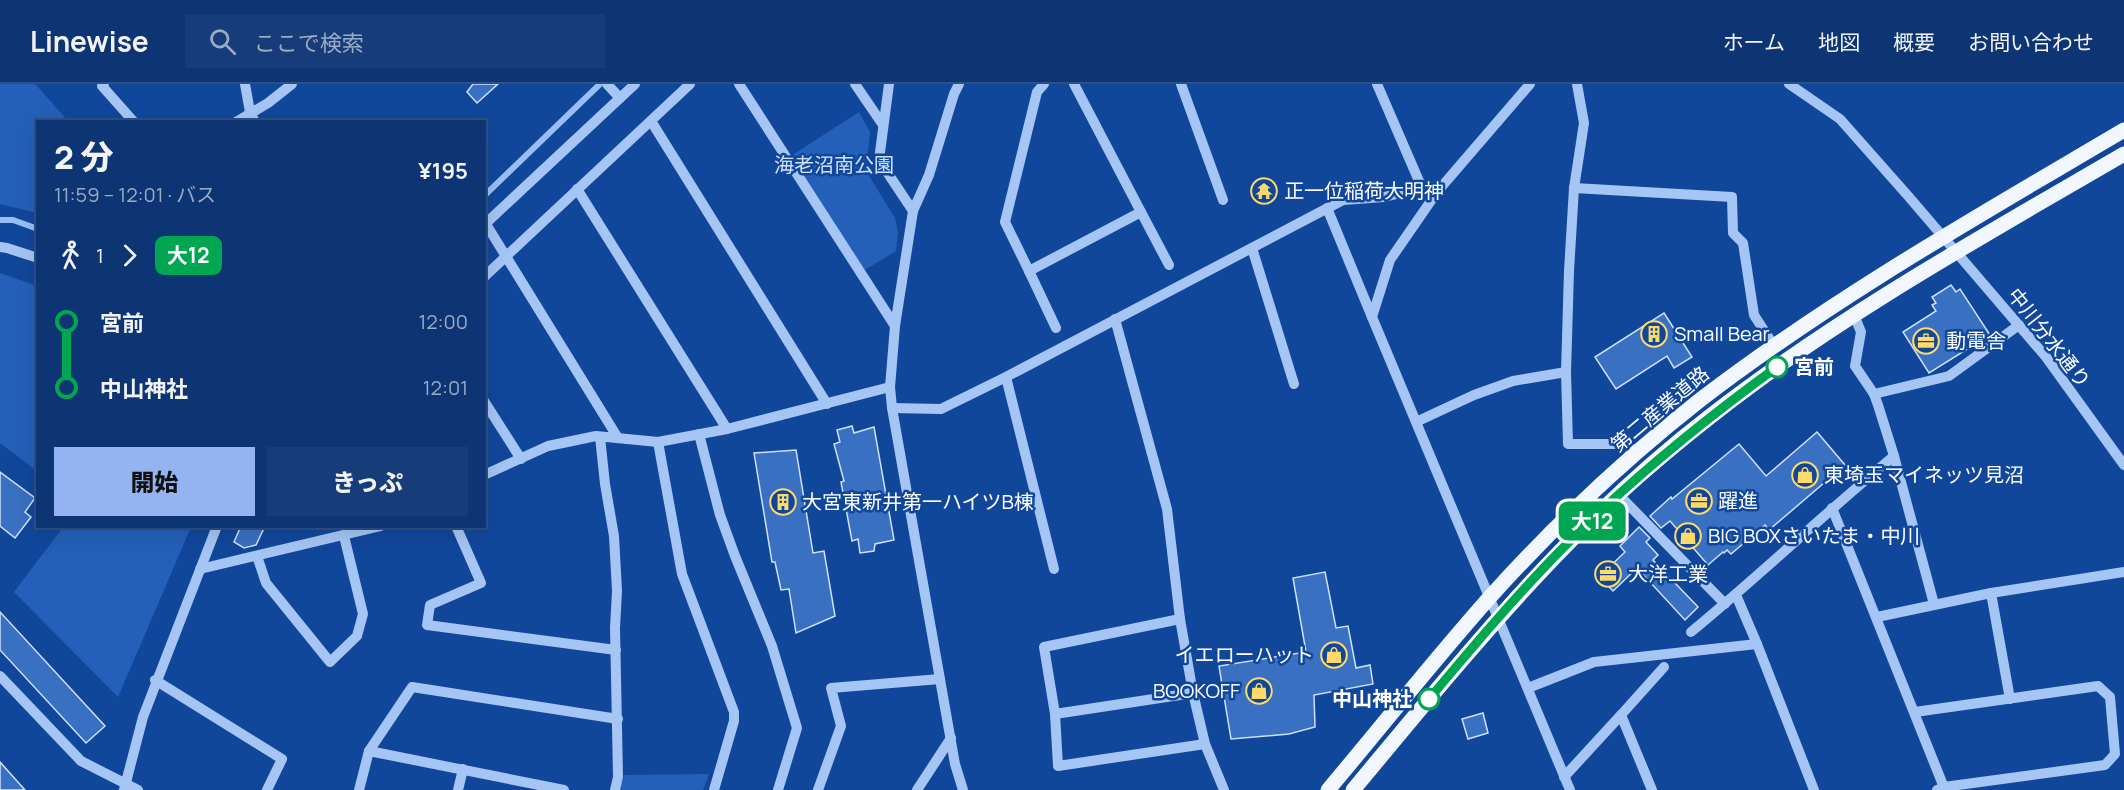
<!DOCTYPE html>
<html lang="ja">
<meta charset="utf-8">
<style>
body{margin:0;font-family:Manrope,"Noto Sans JP",sans-serif;background:#163d79;color:#f1f3f6;height:100vh;display:flex;flex-direction:column;font-size:22px;white-space:nowrap}
*{box-sizing:border-box;margin:0}
p{font-size:20px;color:#9aabc5}
.icon{flex:none;width:33px;height:33px;fill:none;stroke:currentColor;stroke-width:2;stroke-linecap:round;stroke-linejoin:round}
.map{position:relative;flex:1;overflow:hidden}
.panel{position:absolute;left:36px;top:36px;width:450px;height:408px;display:flex;flex-direction:column;background:#0d3574;border-radius:0px;box-shadow:0 6px 24px #0002,0 0 0 2px #2d5086}
.panel>*{flex:none}
.badge{padding:0 12px;border-radius:9px;font-size:21px;line-height:39px}
.map>.badge{position:absolute;translate:-50% -50%;box-shadow:0 0 0 3px #fff}
.legs{display:flex;align-items:center;gap:9px;height:66px;padding:0 18px;font-size:20px}
.legs p{margin-inline-start:auto}
.overview{display:flex;align-items:center;justify-content:space-between;height:102px;padding:0 18px}
h1{font-size:33px;font-weight:800;line-height:45px}
.button{display:flex;gap:12px;margin-top:auto;padding:12px 18px}
.button a{flex:1;height:69px;border-radius:0px;background:#95b2f1;color:#111;font-size:24px;font-weight:800;line-height:69px;text-align:center}
.button a+a{background:#163d79;color:#f1f3f6}
ul{padding:0 18px;list-style:none}
li{display:flex;align-items:center;gap:21px;height:66px;font-size:22px}
li i{display:grid;place-items:center;width:9px;height:100%;margin:0 8px;background:currentColor}
li i::after{content:'';width:15px;height:15px;margin:-8px;border:4px solid;border-radius:50%;background:#0d3574}
li p{margin-inline-start:auto}
li:first-child i{background:linear-gradient(#0000 50%,currentColor 0)}
li:last-child i{background:linear-gradient(currentColor 50%,#0000 0)}
header{display:flex;align-items:center;gap:36px;box-sizing:border-box;height:84px;padding:0 30px;background:#0d3574;border-bottom:2px solid #2d5086}
header strong{font-size:28px}
nav{display:flex;gap:33px;margin-inline-start:auto;font-size:21px}
.search{width:420px;height:54px;background:#163d79;display:flex;align-items:center;gap:15px;box-sizing:border-box;padding:0 21px;border-radius:0px;color:#9aabc5;font-size:22px}
.map>svg:first-child{display:block}
.green{fill:#2460b9}
.lines{fill:none;stroke-linecap:round;stroke-linejoin:round}
.stream{stroke:#97bff7;stroke-width:6}
.building{fill:#3a70c2;stroke:#cde1fe;stroke-width:1.5}
.minor{stroke:#a5c5f4;stroke-width:10}
.major{stroke:#f2f6ff;stroke-width:15}
.line-1-casing{stroke:#fff;stroke-width:14}
.line-1{stroke:#00a651;stroke-width:9}
.stop-1-dot{fill:#fff;stroke:#00a651;stroke-width:3}
.labels{text-anchor:middle;stroke-width:5;stroke-linejoin:round;paint-order:stroke}
.park-label{font-size:20px;fill:#cde1fe;stroke:#11479b}
.poi-label{font-size:20px;fill:#fff;stroke:#11479b;text-anchor:start}
.street-label{font-size:20px;fill:#fff;stroke:#11479b}
.stop-label{font-size:20px;font-weight:bold;fill:#fff;stroke:#11479b;text-anchor:start}
</style>
<header>
<strong>Linewise</strong>
<div class="search"><svg class="icon" aria-label="search" viewBox="0 0 24 24"><circle cx="10" cy="10" r="6"/><path d="M15 15l6 6"/></svg>ここで検索</div>
<nav><a>ホーム</a><a>地図</a><a>概要</a><a>お問い合わせ</a></nav>
</header>
<div class="map">
<svg width="2124" height="706" viewBox="0 0 2124 706">
<rect width="100%" height="100%" fill="#11479b"/>
<g class="green">
<path d="M0,0H35L68,37L38,38L37,129L0,120Z"/>
<path d="M859,28L870,48L866,87L895,134L898,148L896,167L863,187L791,72Z"/>
<path d="M0,189L37,202V387L0,359Z"/>
<path d="M64,442L191,443L118,613L14,508Z"/>
<path d="M709,690L703,706H620L624,691Z"/>
</g>
<g class="lines">
<g class="stream">
<path d="M484,112L600,0"/>
<path d="M0,136H13L38,145"/>
</g>
</g>
<g class="building">
<path d="M473,0H498L477,19L467,8Z"/>
<path d="M1951,201L1956,208L1960,205L1990,251L1929,289L1903,248L1936,227L1932,221L1936,219L1932,213Z"/>
<path d="M1664,229L1692,273L1674,284L1667,272L1616,305L1595,273Z"/>
<path d="M852,342L854,349L874,343L894,456L875,460L874,467L860,469L858,455L852,457L841,398L844,397L834,360L840,358L837,346Z"/>
<path d="M1817,348L1845,381L1769,446L1765,441L1731,470L1727,466L1724,469L1723,468L1708,481L1670,437L1661,444L1650,432L1671,413L1672,415L1739,360L1766,392Z"/>
<path d="M796,366L813,469L824,467L835,532L796,549L789,505L781,506L775,478H772L754,369Z"/>
<path d="M0,388L35,414L25,428L31,433L15,454L0,442Z"/>
<path d="M241,442H265L256,461L244,464L234,458Z"/>
<path d="M1639,443L1650,454L1646,458L1658,471L1653,476L1698,523L1685,536L1637,484L1613,507L1599,493L1625,468L1620,462Z"/>
<path d="M1325,488L1336,544L1348,542L1356,584L1370,581L1373,600L1314,611L1315,643L1289,650L1231,655L1219,582L1306,568L1293,494Z"/>
<path d="M0,528L105,642L86,659L0,566Z"/>
<path d="M1483,629L1488,649L1468,655L1462,635Z"/>
<path d="M0,678L25,706H0Z"/>
</g>
<g class="lines">
<g class="minor">
<path d="M104,0L102,2L134,38"/>
<path d="M245,0L250,28L255,38"/>
<path d="M607,0L620,14"/>
<path d="M739,0L895,242"/>
<path d="M855,0L883,41"/>
<path d="M889,0L879,76L913,127"/>
<path d="M959,0L954,10L929,91L913,127L895,242L890,303L892,324L955,680L963,706"/>
<path d="M1074,0L1141,128"/>
<path d="M1181,0L1223,116"/>
<path d="M1377,0L1422,104L1428,105"/>
<path d="M1530,0L1437,108L1390,176L1372,233L1570,706"/>
<path d="M1577,0L1584,39L1574,104L1569,187L1566,288L1568,360H1625L1638,369"/>
<path d="M1789,0L1840,35L1909,113L2046,273L2124,381"/>
<path d="M651,37L827,320"/>
<path d="M236,38L268,19L292,0"/>
<path d="M1574,104L1732,113L1733,149L1743,159L1754,231L1774,262"/>
<path d="M577,105L727,345"/>
<path d="M1327,124L1372,233"/>
<path d="M486,140L618,354"/>
<path d="M484,141L635,0"/>
<path d="M0,163L7,164L38,174"/>
<path d="M1252,164L1294,300"/>
<path d="M1029,187L1005,138L1037,8L1044,0"/>
<path d="M484,193L690,0"/>
<path d="M1854,231L1861,248L1855,282L1874,310L1878,321L1894,372L1934,520"/>
<path d="M1115,235L1167,425L1180,535L1193,609L1205,660L1224,706"/>
<path d="M1056,244L1029,187L1141,128L1169,181"/>
<path d="M1006,293L1054,485"/>
<path d="M1874,310L1949,292L2019,241"/>
<path d="M484,317L521,375"/>
<path d="M892,324L941,325L1006,293L1343,116L1384,113L1422,104"/>
<path d="M1416,338L1474,311L1513,297L1566,288"/>
<path d="M699,350L720,431L735,472L772,562L797,644L778,706"/>
<path d="M600,353L605,400L614,452L617,507L615,544L618,693L615,706"/>
<path d="M658,358L682,490L734,628V637L714,706"/>
<path d="M484,391L548,362L596,352L658,358L727,345L890,303"/>
<path d="M1619,411L1725,520"/>
<path d="M1832,424L1945,706"/>
<path d="M456,442L481,499L430,521L427,541L616,566"/>
<path d="M257,472L266,499L330,578L357,552L363,530L344,452"/>
<path d="M200,485L381,442"/>
<path d="M1991,509L2010,615"/>
<path d="M1736,511L1757,560L1814,706"/>
<path d="M1877,533L1991,509L2124,488"/>
<path d="M1180,535L1044,563L1055,630L1058,682L1205,660"/>
<path d="M1691,548C1760,491 1825,429 1894,372"/>
<path d="M0,592L81,677L138,706"/>
<path d="M155,596L282,675L267,706"/>
<path d="M1528,604L1594,578L1757,560"/>
<path d="M1915,628L2098,602L2110,613L2115,670L2105,681L1944,703L1937,706"/>
<path d="M1055,630L1193,609"/>
<path d="M369,667L412,603L618,635"/>
<path d="M1564,693L1621,631"/>
<path d="M124,706L143,633L217,442"/>
<path d="M359,706L369,667L564,706"/>
<path d="M458,706L463,685"/>
<path d="M818,706L841,642L831,604L940,595"/>
<path d="M917,706L951,654"/>
<path d="M1652,706L1621,631L1664,583"/>
</g>
<g class="major">
<path d="M1328,706C1382,642 1434,576 1490,513C1553,443 1626,374 1700,316C1833,214 1980,131 2124,46"/>
<path d="M1353,706C1464,573 1571,439 1709,333C1839,232 1983,152 2124,70"/>
</g>
</g>
<g class="lines">
<g class="line-1-casing">
<path id="line-1" d="M1429,615C1471,565 1513,515 1559,468C1626,399 1700,339 1777,283"/>
</g>
<use href="#line-1" class="line-1"/>
</g>
<defs>
<g id="temple-ring" transform="scale(1.35)"><circle r="9.5" fill="#11479b" stroke="#ffda68" stroke-width="1.5"/><path d="M0-6L5-2H3V0L6.5 2.5H4V6H1.5V3h-3V6H-4V2.5H-6.5L-3 0V-2H-5Z" fill="#ffda68"/></g>
<g id="building-ring" transform="scale(1.35)"><circle r="9.5" fill="#11479b" stroke="#ffda68" stroke-width="1.5"/><path d="M-4-6H4V6H1V3H-1V6H-4ZM-2.5-4.3h1.7v1.8h-1.7ZM.8-4.3h1.7v1.8H.8ZM-2.5-1h1.7V.8h-1.7ZM.8-1h1.7V.8H.8Z" fill="#ffda68"/></g>
<g id="office-ring" transform="scale(1.35)"><circle r="9.5" fill="#11479b" stroke="#ffda68" stroke-width="1.5"/><path d="M-6-3h4V-5.5h4V-3h4V5H-6ZM-1-4.5V-3h2v-1.5ZM-6 0V1H6V0Z" fill="#ffda68"/></g>
<g id="shop-ring" transform="scale(1.35)"><circle r="9.5" fill="#11479b" stroke="#ffda68" stroke-width="1.5"/><path d="M-5-2.5h2.3a2.7 3.5 0 0 1 5.4 0H5L5.5 6h-11ZM-1.5-2.5h3a1.5 2.3 0 0 0-3 0Z" fill="#ffda68"/></g>
</defs>
<g fill-rule="evenodd">
<use href="#temple-ring" x="1264" y="107"/>
<use href="#building-ring" x="1654" y="250"/>
<use href="#office-ring" x="1926" y="257"/>
<use href="#shop-ring" x="1805" y="391"/>
<use href="#office-ring" x="1699" y="417"/>
<use href="#building-ring" x="783" y="418"/>
<use href="#shop-ring" x="1688" y="452"/>
<use href="#office-ring" x="1608" y="490"/>
<use href="#shop-ring" x="1334" y="571"/>
<use href="#shop-ring" x="1259" y="607"/>
</g>
<g class="stop-1-dot">
<circle cx="1777" cy="283" r="10"/>
<circle cx="1429" cy="615" r="10"/>
</g>
<g class="labels">
<g class="park-label">
<text x="834" y="88">海老沼南公園</text>
</g>
<g class="poi-label">
<text x="1284" y="114">正一位稲荷大明神</text>
<text x="1674" y="257">Small Bear</text>
<text x="1946" y="264">動電舎</text>
<text x="1824" y="398">東埼玉マイネッツ見沼</text>
<text x="1718" y="424">躍進</text>
<text x="802" y="425">大宮東新井第一ハイツB棟</text>
<text x="1708" y="459">BIG BOXさいたま・中川</text>
<text x="1628" y="497">大洋工業</text>
<text x="1314" y="578" text-anchor="end">イエローハット</text>
<text x="1240" y="614" text-anchor="end">BOOKOFF</text>
</g>
<g class="street-label">
<text transform="translate(2049 254) rotate(52)" y="7">中川分水通り</text>
<text transform="translate(1660 325) rotate(-40)" y="7">第二産業道路</text>
</g>
<g class="stop-label">
<text x="1794" y="290">宮前</text>
<text x="1412" y="622" text-anchor="end">中山神社</text>
</g>
</g>
</svg>
<b class="badge" style="left:1592px;top:437px;background:#00a651;color:#fff">大12</b>
<section class="panel">
<div class="overview"><div><h1>2 分</h1><p>11:59 – 12:01 · バス</p></div><b>¥195</b></div>
<div class="legs"><svg class="icon" aria-label="walk" viewBox="0 0 24 24"><circle cx="13" cy="4" r="2"/><path d="M13 8l-2 6 4 7M11 14l-3 7M7 12l3-4h3l4 4"/></svg>1<svg class="icon" aria-label="forward" viewBox="0 0 24 24"><path d="M9 5l7 7-7 7"/></svg><b class="badge" style="background:#00a651;color:#fff">大12</b></div>
<ul>
<li><i style="color:#00a651"></i><b>宮前</b><p>12:00</p></li>
<li><i style="color:#00a651"></i><b>中山神社</b><p>12:01</p></li>
</ul>
<div class="button"><a>開始</a><a>きっぷ</a></div>
</section>
</div>
